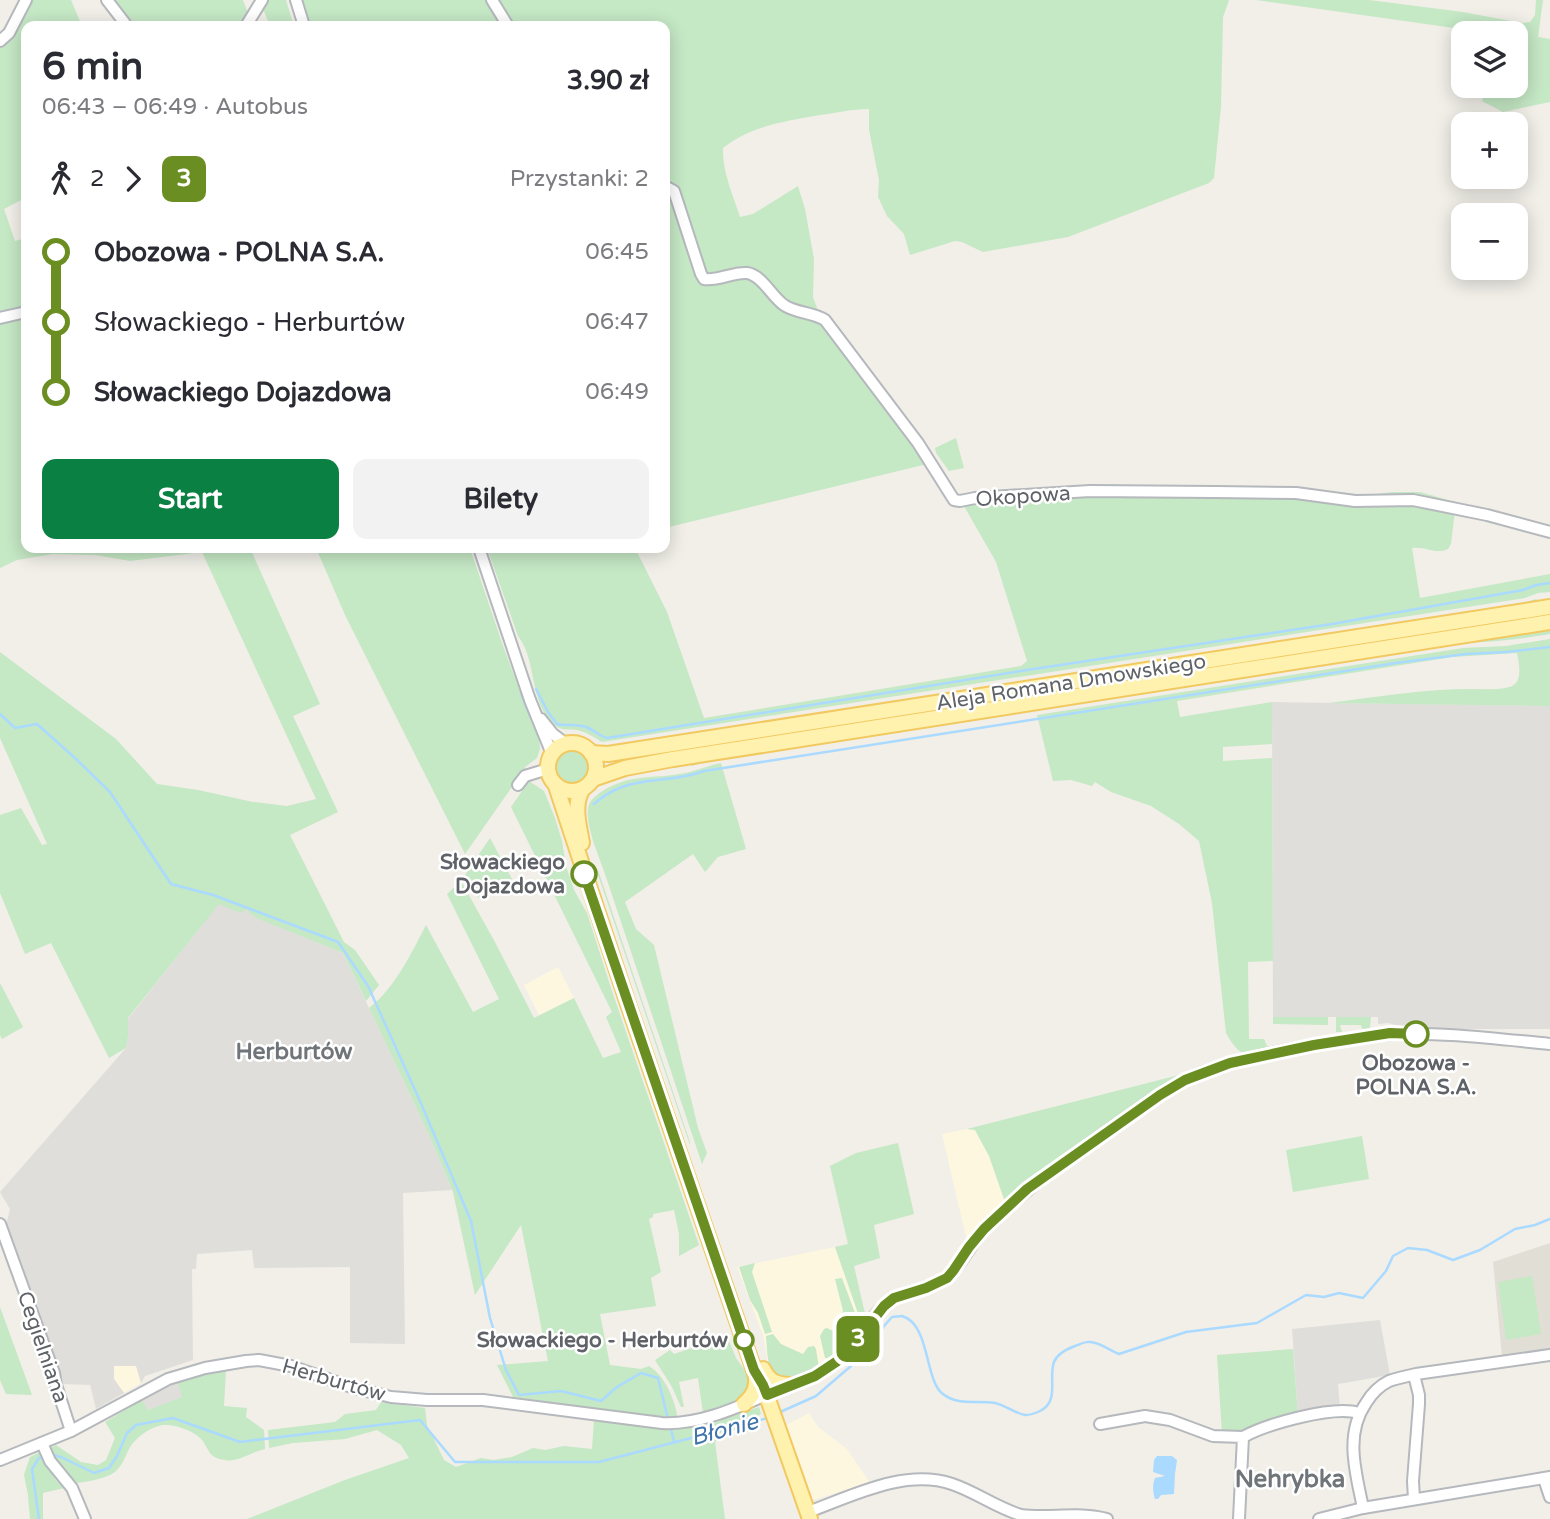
<!DOCTYPE html>
<html lang="pl">
<meta charset="utf-8">
<style>
body{margin:0;font-family:"Varela Round",sans-serif;background:#f2f2f3;color:#2b2b33;height:100vh;display:flex;flex-direction:column;font-size:26px;white-space:nowrap}
*{box-sizing:border-box;margin:0}
p{font-size:23px;color:#7c7c81}
.icon{flex:none;width:38px;height:38px;fill:none;stroke:currentColor;stroke-width:2;stroke-linecap:round;stroke-linejoin:round}
.map{position:relative;flex:1;overflow:hidden}
.details{position:absolute;left:21px;top:21px;width:649px;height:532px;display:flex;flex-direction:column;background:#fff;border-radius:14px;box-shadow:0 4px 18px #0003}
.details>*{flex:none}
.badge{padding:0 14px;border-radius:10px;font-size:24px;line-height:46px}
.buttons{position:absolute;left:1451px;top:21px;display:grid;gap:14px}
.buttons a{display:grid;place-items:center;width:77px;height:77px;border-radius:14px;background:#fff;box-shadow:0 4px 18px #0003;font-size:35px}
.map>.badge{position:absolute;translate:-50% -50%;box-shadow:0 0 0 4px #fff}
.legs{display:flex;align-items:center;gap:10px;height:77px;padding:0 21px;font-size:23px}
.legs p{margin-inline-start:auto}
.overview{display:flex;align-items:center;justify-content:space-between;height:119px;padding:0 21px}
h1{font-size:38px;font-weight:700;line-height:52px}
.primary-button{display:flex;gap:14px;margin-top:auto;padding:14px 21px}
.primary-button a{flex:1;height:80px;border-radius:14px;background:#0b8043;color:#fff;font-size:28px;font-weight:700;line-height:80px;text-align:center}
.primary-button a+a{background:#f2f2f3;color:#2b2b33}
ul{padding:0 21px;list-style:none}
li{display:flex;align-items:center;gap:24px;height:70px;font-size:26px}
li i{display:grid;place-items:center;width:10px;height:100%;margin:0 9px;background:currentColor}
li i::after{content:'';width:18px;height:18px;margin:-9px;border:5px solid;border-radius:50%;background:#fff}
li p{margin-inline-start:auto}
li:first-child i{background:linear-gradient(#0000 50%,currentColor 0)}
li:last-child i{background:linear-gradient(currentColor 50%,#0000 0)}
.map>svg:first-child{display:block}
.commercial{fill:#fef7e0}
.industrial{fill:#e0deda}
.education{fill:#e1ded6}
.green{fill:#c5e8c5}
.water{fill:#aadaff}
.lines{fill:none;stroke-linecap:round;stroke-linejoin:round}
.stream{stroke:#aadaff;stroke-width:2.5}
.minor-casing{stroke:#b5b8bc;stroke-width:14}
.major-casing{stroke:#f2c960;stroke-width:18}
.minor{stroke:#fff;stroke-width:10}
.major{stroke:#fff2af;stroke-width:14}
.line-1-casing{stroke:#fff;stroke-width:16}
.line-1{stroke:#6b8e23;stroke-width:10}
.stop-1-dot{fill:#fff;stroke:#6b8e23;stroke-width:3.5}
.labels{text-anchor:middle;stroke-width:5;stroke-linejoin:round;paint-order:stroke}
.street-label{font-size:21px;fill:#5f6368;stroke:#fff}
.stop-label{font-size:21px;font-weight:bold;fill:#5f6368;stroke:#fff;text-anchor:end}
.neighbourhood-label{font-size:23px;font-weight:bold;fill:#70757a;stroke:#fff}
.water-label{font-size:23px;font-style:italic;fill:#4174aa;stroke:#fff}
.quarter-label{font-size:24px;font-weight:bold;fill:#70757a;stroke:#fff}
</style>
<div class="map">
<svg width="1550" height="1519" viewBox="0 0 1550 1519">
<rect width="100%" height="100%" fill="#f1efe8"/>
<g class="commercial">
<path d="M558,967L574,998L539,1015L524,985Z"/>
<path d="M967,1129L975,1130L989,1156L1005,1202L974,1232L967,1241L942,1134Z"/>
<path d="M835,1247L865,1331L847,1352L789,1385L769,1370L763,1335L737,1267Z"/>
<path d="M114,1365L136,1366L141,1383L124,1393L114,1379Z"/>
<path d="M809,1413L818,1427L847,1449L870,1483L813,1500L786,1425Z"/>
</g>
<g class="industrial">
<path d="M1272,702L1550,706V1029H1411L1388,1023L1378,1024V1017H1273Z"/>
<path d="M219,903L240,913L247,908L249,913L255,917L343,953L429,1135L452,1190L403,1193L405,1344L350,1343V1267L254,1268L252,1250L197,1254L196,1269H192L193,1360L145,1376L141,1383L136,1366H114V1379L124,1393L96,1409L90,1385L62,1384L59,1376L6,1226L10,1209L0,1192L126,1048L128,1037V1019Z"/>
<path d="M1380,1320L1390,1375L1338,1384L1340,1408L1298,1416L1292,1329Z"/>
<path d="M177,1381L183,1397L148,1410L142,1400L165,1386Z"/>
</g>
<path class="education" d="M1550,1243V1350L1502,1357L1493,1262Z"/>
<g class="green">
<path d="M32,0H71L82,26H26V199L25,198L4,209L15,241L26,238V309L0,314V44L12,38Z"/>
<path d="M112,0H243L249,16L243,26H130Z"/>
<path d="M267,0H286L294,26H270L263,9Z"/>
<path d="M301,0H488L503,26H310Z"/>
<path d="M496,0H1229L1223,17L1221,107L1214,178L1209,183L1068,237L983,252L962,242L955,241L910,255L904,234L887,216L878,197L879,180L869,130V109C852,109 836,113 820,115C786,121 751,126 723,148C722,171 733,195 740,217L753,214L798,186L805,209L814,259L813,297L817,308L827,318L839,344L927,464L665,528V190L668,191L699,278H708L665,183V26H512Z"/>
<path d="M1256,0H1369L1463,12L1522,23L1530,22L1535,15L1536,0H1543L1538,37L1550,39V102L1503,112L1482,101L1487,86H1516V33H1475L1461,29Z"/>
<path d="M26,316V548H250L320,704L293,716L338,812L290,835L344,942L355,950L379,985L366,1001L343,953L256,918L249,913L247,909L240,913L219,904L128,1018V1037L126,1048L109,1058L51,943L25,954L0,893V815L21,808L42,845L47,844L0,738V652L116,739L157,784L198,790L253,802L287,806L316,799L202,552L130,561L95,555L53,554L17,560L0,568V323Z"/>
<path d="M956,438L964,468L949,471L936,453L935,448Z"/>
<path d="M1118,484L1119,486L1272,488L1370,495L1392,492H1420L1529,523L1475,510L1286,491L960,499L956,495Z"/>
<path d="M1264,494L1366,503L1364,507L1367,508L1370,505L1382,501L1455,510L1451,544L1448,549C1435,555 1426,546 1412,548L1420,598L1550,574V592L1538,593L1525,598L602,742C594,737 586,732 577,730C569,729 562,731 556,726C528,705 538,661 518,636L487,548H635L667,612L704,718L1021,666L1027,661L996,562L964,506L969,502L1081,495Z"/>
<path d="M316,548H470L502,643L531,721L539,738L540,749L537,758L525,767L526,771L521,774L465,854L345,615Z"/>
<path d="M1536,599L1539,601L1530,605L620,746L623,744L1527,602Z"/>
<path d="M1503,621L1468,629L623,763L622,757Z"/>
<path d="M1550,630V634C1521,639 1492,642 1463,643L705,762L692,766L690,764L704,759L1458,641L1501,638Z"/>
<path d="M1550,639V706L1328,703C1376,697 1424,689 1473,689C1483,689 1508,691 1515,684C1522,678 1519,662 1517,653L1452,657L1177,701L1180,717L1272,702V744L1223,747V761L1272,758L1273,961L1248,962L1249,1039H1264L1267,1046C1249,1066 1235,1050 1226,1033L1212,903L1199,841L1179,824L1151,806L1111,792L1095,782L1092,786L1071,780L1053,781L1037,715L1463,648L1506,646Z"/>
<circle cx="572" cy="767" r="18"/>
<path d="M721,763L746,849L718,857L705,872L693,854L625,902L636,929L654,945L698,1128L707,1153L702,1164L606,877C600,858 586,829 588,809C589,801 594,797 601,792C631,772 657,780 690,772C701,769 710,765 721,763Z"/>
<path d="M529,781L544,791L555,818L562,841L566,866L574,890L587,913L611,988L699,1245L679,1256V1234L674,1210L653,1214V1217L649,1219L661,1272L651,1278L656,1306L600,1314L610,1365L641,1369L649,1366C666,1377 674,1399 678,1418L633,1414L513,1397L497,1365L548,1361L521,1225L475,1295L453,1192L429,1135L369,1008C395,988 411,954 426,925L473,1012L499,999L447,894L461,881L496,944L534,1018L574,998L603,1058L621,1052L606,1017L612,1012L511,807Z"/>
<path d="M490,838L512,879L479,898L465,875Z"/>
<path d="M598,870L690,1142V1145L597,872Z"/>
<path d="M0,983L23,1027L2,1039L0,1035Z"/>
<path d="M1273,1017H1328V1025L1273,1024Z"/>
<path d="M1336,1017H1371L1370,1028L1367,1031H1363L1361,1025H1340L1342,1032H1336Z"/>
<path d="M1179,1075L1180,1077L1142,1100L1063,1155L1027,1181L1005,1202L989,1156L975,1130L967,1129Z"/>
<path d="M1362,1136L1369,1179L1293,1192L1286,1150Z"/>
<path d="M898,1143L914,1214L874,1225L880,1258L854,1266L866,1318L861,1322L835,1247L848,1244L830,1166L856,1153Z"/>
<path d="M755,1263L752,1272L772,1332L765,1334L758,1313L750,1300L739,1267Z"/>
<path d="M1532,1276L1541,1334L1506,1340L1498,1282Z"/>
<path d="M842,1278L858,1321V1332L851,1340C841,1339 839,1327 838,1319L843,1311L835,1279Z"/>
<path d="M0,1307L32,1395L6,1394L0,1380Z"/>
<path d="M827,1328L833,1331L843,1348L842,1351L832,1360L825,1358L820,1336L824,1329Z"/>
<path d="M773,1334L781,1344L803,1354L808,1347L814,1346L816,1349L819,1368C808,1372 778,1388 771,1371C767,1361 767,1347 766,1336Z"/>
<path d="M727,1336L736,1358L750,1378V1387L740,1400L703,1413L698,1378L679,1382L684,1407H681L672,1387L655,1360L670,1350L674,1354Z"/>
<path d="M1293,1349L1298,1416L1250,1429L1222,1434L1217,1355Z"/>
<path d="M226,1370L224,1406L247,1408L246,1417L264,1430L265,1449C251,1452 237,1463 225,1460C209,1458 210,1451 202,1440C195,1431 175,1424 163,1425C150,1427 135,1438 129,1449C125,1457 122,1466 115,1472C109,1476 102,1478 95,1480C89,1481 79,1484 74,1482C65,1480 53,1456 48,1449L56,1445L81,1462L98,1465L106,1460L115,1438L105,1422L142,1400L148,1410L182,1397L177,1381Z"/>
<path d="M381,1402L425,1408L427,1425L444,1460L456,1467L481,1458L493,1460L512,1457L533,1448L545,1450L564,1446L592,1449L594,1420L668,1430L705,1426L759,1407L761,1414L715,1442L725,1519H247L345,1480L409,1458L401,1445L377,1430L345,1439L293,1443L269,1448L268,1430L335,1422L345,1414L376,1410Z"/>
<path d="M42,1451L55,1479L64,1488L43,1493V1519H30L28,1495L24,1475L30,1457Z"/>
</g>
<path class="water" d="M1157,1456H1172L1177,1460L1175,1474L1174,1494L1161,1495L1158,1499H1155C1153,1493 1152,1484 1155,1478L1165,1476L1153,1472L1154,1460Z"/>
<g class="lines">
<g class="stream">
<path d="M536,689L548,712L557,724C566,726 576,724 586,727C594,730 599,736 607,738L1027,670L1332,624L1523,590L1536,585L1550,583"/>
<path d="M521,693L531,718"/>
<path d="M0,714L15,728L37,724L75,758L110,792L171,884L213,895L338,942L368,986L420,1101L471,1221L490,1318L506,1370L519,1395L561,1391L601,1401L617,1387L641,1373L658,1378L668,1419"/>
<path d="M594,804C602,797 611,791 622,787C648,777 676,782 704,771L1396,663L1466,654L1506,652L1550,647"/>
<path d="M778,1413L816,1396L872,1348L884,1326L892,1317L902,1316C905,1317 909,1319 911,1321C929,1337 927,1383 943,1394C958,1406 977,1400 995,1403C1005,1405 1014,1413 1025,1415C1030,1415 1036,1413 1040,1411C1060,1401 1048,1378 1054,1362C1057,1354 1067,1349 1075,1346C1079,1345 1085,1341 1090,1342C1100,1342 1110,1351 1119,1354L1186,1332L1257,1323L1306,1295L1324,1297L1339,1293L1363,1298L1386,1271L1393,1256L1408,1248L1427,1250L1453,1260L1480,1250L1515,1229L1535,1225L1550,1219"/>
<path d="M670,1425L674,1442"/>
<path d="M52,1455L61,1457L94,1473L109,1468L117,1456L127,1433L136,1425L173,1418L240,1442L420,1420L455,1462H599L768,1418"/>
<path d="M39,1519L32,1469L39,1458L46,1456"/>
</g>
<g class="minor-casing">
<g id="minor">
<path d="M107,0L127,26"/>
<path d="M296,0L304,26"/>
<path d="M492,0L508,26"/>
<path d="M246,26L262,0"/>
<path d="M0,41L9,33L26,0"/>
<path d="M665,186L674,191L701,274L704,279C719,281 732,272 747,273C762,275 772,297 784,305C795,313 812,312 825,320L918,443L954,500L960,501L975,498L1090,491L1215,492L1296,493L1355,501L1413,500L1487,515L1550,532"/>
<path d="M0,318L26,312"/>
<path d="M479,548L530,700L552,754"/>
<path d="M541,719L553,734L566,744"/>
<path d="M518,785L525,776L548,769"/>
<path d="M0,1224L54,1373L56,1385L71,1431"/>
<path d="M1414,1375L1419,1395V1404L1413,1481L1414,1499"/>
<path d="M1100,1424L1145,1416L1170,1420L1213,1436L1243,1437L1239,1519"/>
<path d="M1243,1437C1267,1424 1333,1405 1359,1413"/>
<path d="M42,1443L50,1461L72,1488L85,1519"/>
<path d="M0,1460L71,1431L168,1379L205,1368L246,1361L259,1360L291,1366L354,1388L391,1397L427,1400H483L662,1423C704,1425 744,1404 782,1388C802,1380 822,1374 839,1360C858,1344 867,1319 886,1304C904,1289 930,1291 948,1276C962,1265 972,1241 987,1226C1028,1187 1073,1155 1120,1122C1141,1108 1162,1090 1186,1079C1234,1058 1288,1049 1340,1041C1357,1039 1375,1034 1392,1034C1444,1032 1498,1039 1550,1044"/>
<path d="M1544,1479L1550,1497"/>
<path d="M1363,1508C1356,1473 1344,1435 1366,1403C1372,1393 1379,1386 1389,1381C1398,1378 1407,1376 1416,1374L1550,1355"/>
<path d="M808,1512C852,1496 905,1468 952,1484C976,1492 997,1508 1021,1515C1048,1519 1079,1511 1107,1519"/>
<path d="M1319,1519L1363,1508L1550,1477"/>
</g>
</g>
<g class="major-casing">
<g id="major">
<circle cx="572" cy="767" r="24"/>
<path d="M591,753L608,754L1550,607"/>
<path d="M593,779L625,768L673,759L1550,622"/>
<path d="M556,786L627,1001L754,1370L763,1385L810,1519"/>
<path d="M582,790C573,806 579,825 582,843"/>
<path d="M763,1369C769,1381 775,1384 789,1385"/>
<path d="M744,1404C755,1394 758,1386 755,1372"/>
</g>
</g>
<use href="#minor" class="minor"/>
<use href="#major" class="major"/>
</g>
<g class="lines">
<g class="line-1-casing">
<path id="line-1" d="M584,874L754,1370L763,1385L767,1395L815,1376L839,1360L861,1336L884,1306L894,1298L926,1288L947,1278L953,1271L969,1247L984,1229L1027,1189L1160,1095L1185,1080L1230,1063L1314,1045L1390,1033L1416,1034"/>
</g>
<use href="#line-1" class="line-1"/>
</g>
<g class="stop-1-dot">
<circle cx="584" cy="874" r="12"/>
<circle cx="1416" cy="1034" r="12"/>
<circle cx="744" cy="1340" r="9"/>
</g>
<g class="labels">
<g class="street-label">
<text transform="translate(1023 496) rotate(-4)" y="7">Okopowa</text>
<text transform="translate(1071 682) rotate(-9)" y="7">Aleja Romana Dmowskiego</text>
<text transform="translate(43 1347) rotate(71)" y="7">Cegielniana</text>
<text transform="translate(334 1380) rotate(16)" y="7">Herburtów</text>
</g>
<g class="stop-label">
<text x="565" y="869">Słowackiego<tspan x="565" dy="24">Dojazdowa</tspan></text>
<text x="1416" y="1070" text-anchor="middle">Obozowa -<tspan x="1416" dy="24">POLNA S.A.</tspan></text>
<text x="728" y="1347">Słowackiego - Herburtów</text>
</g>
<g class="neighbourhood-label">
<text x="294" y="1059">Herburtów</text>
</g>
<g class="water-label">
<text transform="translate(724 1429) rotate(-15)" y="8">Błonie</text>
</g>
<g class="quarter-label">
<text x="1290" y="1487">Nehrybka</text>
</g>
</g>
</svg>
<div class="buttons">
<a><svg class="icon" aria-label="layers" viewBox="0 0 24 24"><path d="M12 4l9 5-9 5-9-5zM3 14l9 5 9-5"/></svg></a>
<a>+</a>
<a>−</a>
</div>
<b class="badge" style="left:858px;top:1339px;background:#6b8e23;color:#fff">3</b>
<section class="details">
<div class="overview"><div><h1>6 min</h1><p>06:43 – 06:49 · Autobus</p></div><b>3.90 zł</b></div>
<div class="legs"><svg class="icon" aria-label="walk" viewBox="0 0 24 24"><circle cx="13" cy="4" r="2"/><path d="M13 8l-2 6 4 7M11 14l-3 7M7 12l3-4h3l4 4"/></svg>2<svg class="icon" aria-label="forward" viewBox="0 0 24 24"><path d="M9 5l7 7-7 7"/></svg><b class="badge" style="background:#6b8e23;color:#fff">3</b><p>Przystanki: 2</p></div>
<ul>
<li><i style="color:#6b8e23"></i><b>Obozowa - POLNA S.A.</b><p>06:45</p></li>
<li><i style="color:#6b8e23"></i><span>Słowackiego - Herburtów</span><p>06:47</p></li>
<li><i style="color:#6b8e23"></i><b>Słowackiego Dojazdowa</b><p>06:49</p></li>
</ul>
<div class="primary-button"><a>Start</a><a>Bilety</a></div>
</section>
</div>
